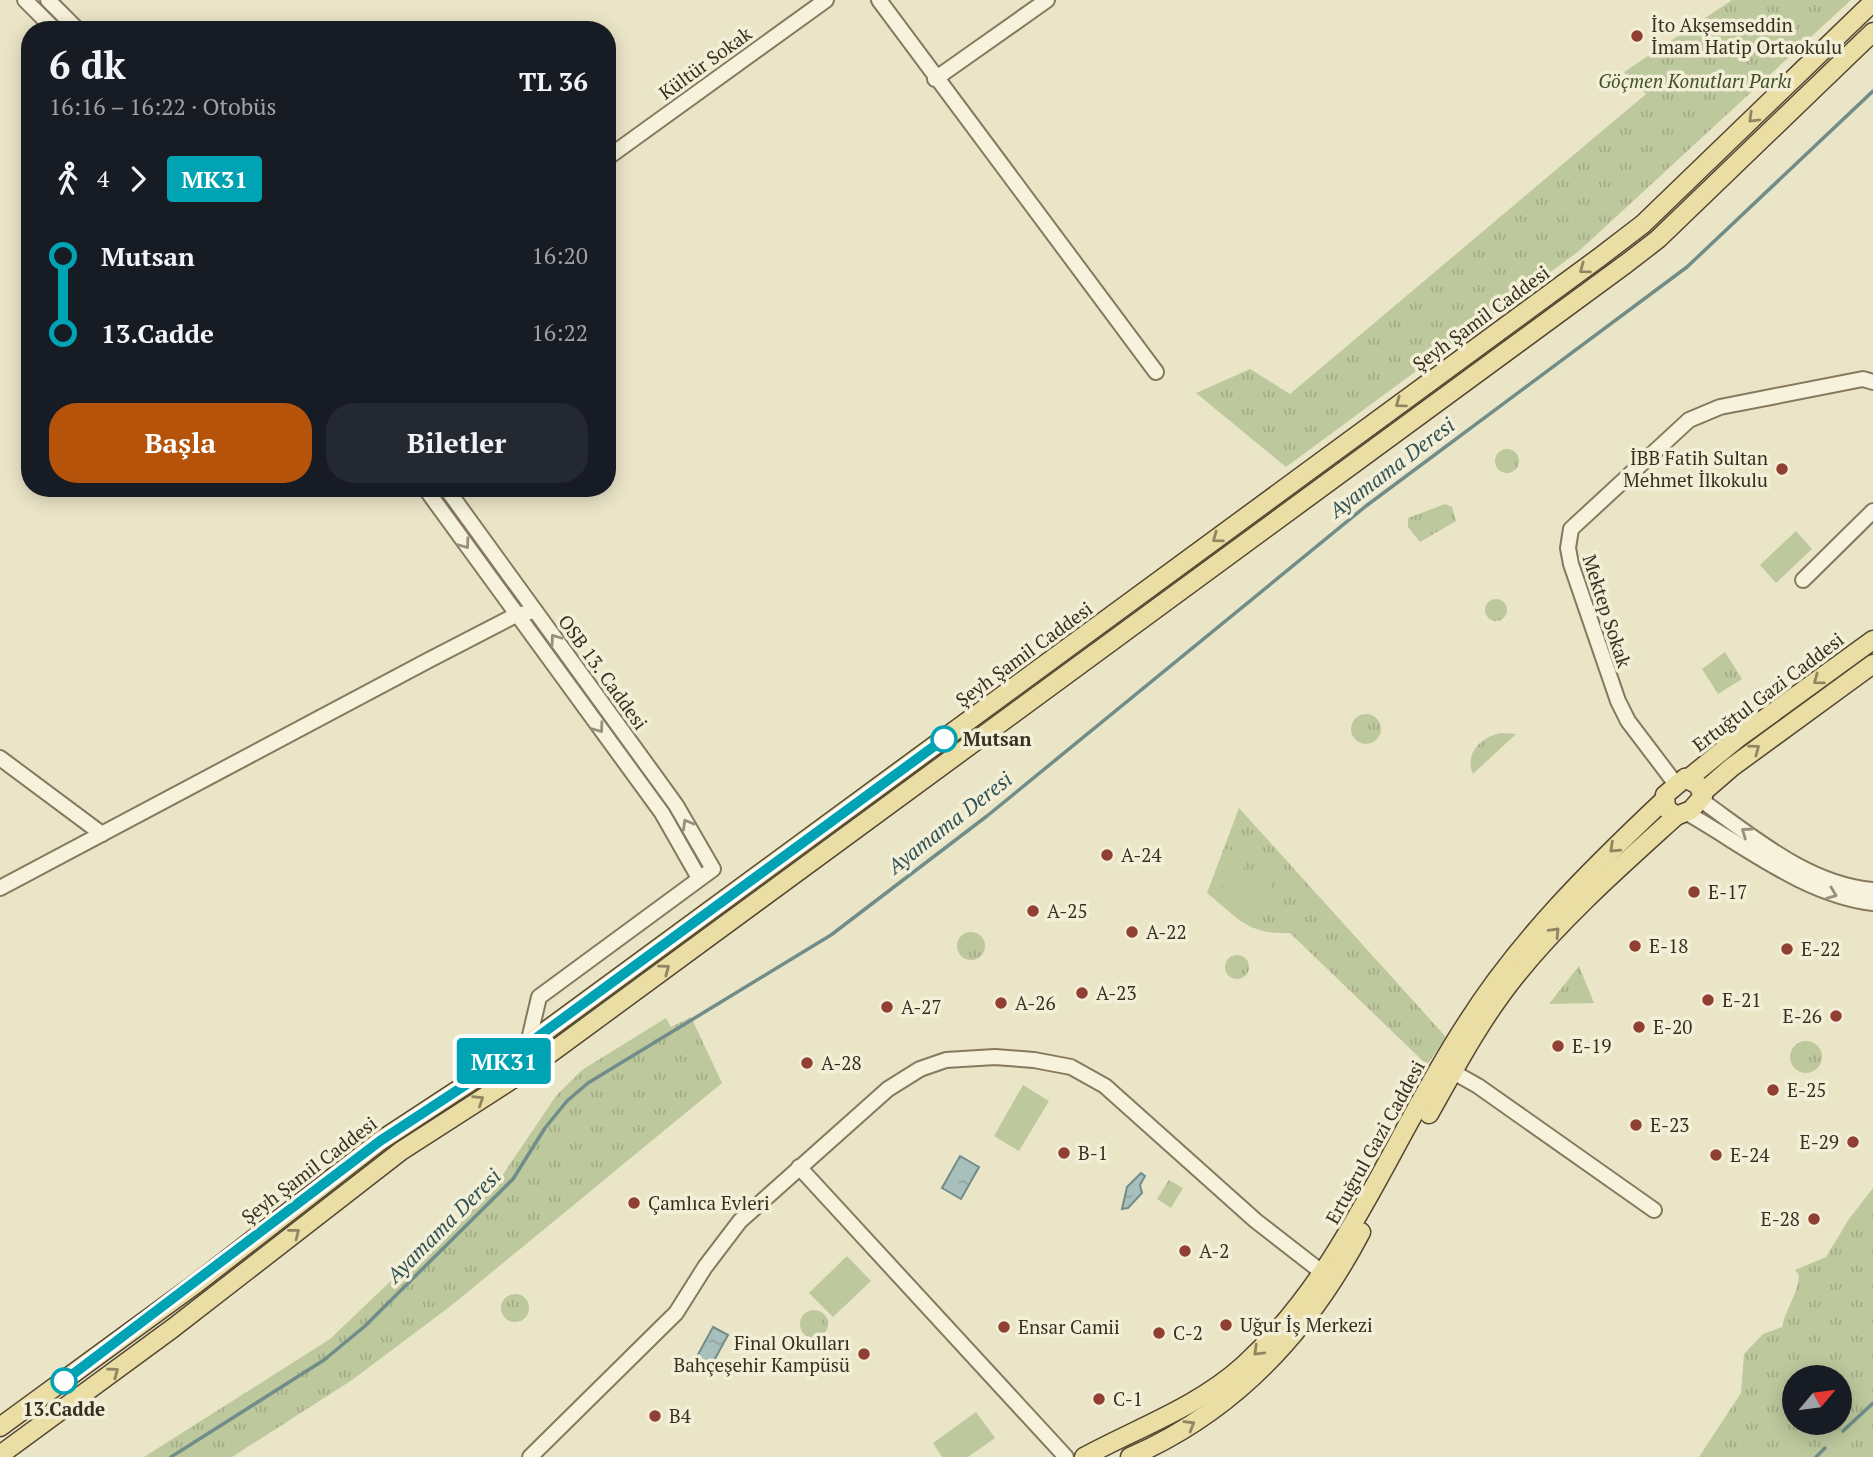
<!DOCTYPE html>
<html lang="tr">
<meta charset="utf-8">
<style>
body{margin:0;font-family:"PT Serif",serif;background:#242831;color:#f1f3f6;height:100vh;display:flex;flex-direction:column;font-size:26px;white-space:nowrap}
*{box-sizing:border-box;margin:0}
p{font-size:23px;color:#9ea1a6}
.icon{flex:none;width:38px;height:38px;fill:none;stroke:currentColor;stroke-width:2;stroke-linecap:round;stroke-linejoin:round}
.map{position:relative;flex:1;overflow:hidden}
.side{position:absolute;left:21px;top:21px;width:595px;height:476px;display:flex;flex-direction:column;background:#171b24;border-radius:28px;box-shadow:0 4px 18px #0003}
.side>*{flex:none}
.badge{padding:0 14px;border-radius:5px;font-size:24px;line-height:46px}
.needle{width:46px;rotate:61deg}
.controls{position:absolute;left:1782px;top:1365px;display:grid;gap:14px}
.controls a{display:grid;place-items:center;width:70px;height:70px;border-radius:50%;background:#171b24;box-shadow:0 4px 18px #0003;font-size:35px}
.map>.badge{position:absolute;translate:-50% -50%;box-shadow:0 0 0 4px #fff}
.legs{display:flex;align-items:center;gap:10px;height:77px;padding:0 28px;font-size:23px}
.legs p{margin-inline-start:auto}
.overview{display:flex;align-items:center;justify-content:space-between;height:119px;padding:0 28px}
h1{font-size:38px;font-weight:600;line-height:52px}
.button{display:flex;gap:14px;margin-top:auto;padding:14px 28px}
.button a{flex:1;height:80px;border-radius:28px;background:#b45309;color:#fff;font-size:28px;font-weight:600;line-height:80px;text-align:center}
.button a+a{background:#242831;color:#f1f3f6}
ul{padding:0 28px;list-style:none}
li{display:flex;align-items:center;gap:24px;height:77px;font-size:26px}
li i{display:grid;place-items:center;width:10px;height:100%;margin:0 9px;background:currentColor}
li i::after{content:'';width:18px;height:18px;margin:-9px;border:5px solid;border-radius:50%;background:#171b24}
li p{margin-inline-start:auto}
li:first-child i{background:linear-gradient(#0000 50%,currentColor 0)}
li:last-child i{background:linear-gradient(currentColor 50%,#0000 0)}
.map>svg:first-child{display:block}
.grass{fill:url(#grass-tufts);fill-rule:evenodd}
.pitch{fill:#bdc89d}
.water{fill:url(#water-ripples);stroke:#708d8a;stroke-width:2}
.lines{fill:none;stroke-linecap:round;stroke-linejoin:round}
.stream{stroke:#708d8a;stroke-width:3.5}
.minor-casing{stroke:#86795e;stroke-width:18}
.major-casing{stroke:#544632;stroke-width:21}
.minor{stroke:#f6f2db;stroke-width:14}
.major{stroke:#eadea4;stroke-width:18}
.oneway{stroke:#908662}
.oneway2{stroke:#96907e}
.line-1-casing{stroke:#fff;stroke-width:16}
.line-1{stroke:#00a3b4;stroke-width:10}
.poi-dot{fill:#903f33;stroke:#f3efd7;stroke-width:2.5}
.stop-1-dot{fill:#fff;stroke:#00a3b4;stroke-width:3.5}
.labels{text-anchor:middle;stroke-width:7;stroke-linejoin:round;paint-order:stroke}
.poi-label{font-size:19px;fill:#372f21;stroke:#f3efd7;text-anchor:start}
.street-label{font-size:19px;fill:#372f21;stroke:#f3efd7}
.park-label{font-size:19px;font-style:italic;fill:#425229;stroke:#f3efd7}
.stop-label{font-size:19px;font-weight:bold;fill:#372f21;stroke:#f3efd7;text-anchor:start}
.water-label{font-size:21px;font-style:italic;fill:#315356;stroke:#f3efd7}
</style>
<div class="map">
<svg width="1873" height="1457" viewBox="0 0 1873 1457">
<defs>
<pattern id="grass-tufts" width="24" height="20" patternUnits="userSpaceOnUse" patternTransform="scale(1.75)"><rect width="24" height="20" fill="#bdc89d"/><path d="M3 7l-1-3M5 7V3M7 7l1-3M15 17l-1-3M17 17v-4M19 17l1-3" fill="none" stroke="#a3ac87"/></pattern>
<pattern id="water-ripples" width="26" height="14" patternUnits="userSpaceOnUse" patternTransform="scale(1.75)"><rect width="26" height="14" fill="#a9bfbc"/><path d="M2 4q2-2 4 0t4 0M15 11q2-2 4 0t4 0" fill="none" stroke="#92a4a1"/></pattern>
</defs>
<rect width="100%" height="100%" fill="#ebe5c8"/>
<g class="grass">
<path d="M1732,0H1851L1579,251L1286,467L1196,393L1250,369L1290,394L1646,94L1624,72Z"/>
<circle cx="1507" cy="461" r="12"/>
<path d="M1445,504L1452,507L1456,521L1420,542L1408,527V518Z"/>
<circle cx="1496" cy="610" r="11"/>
<path d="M1725,652L1742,679L1718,694L1702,669Z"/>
<circle cx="1366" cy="729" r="15"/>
<path d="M1501,733L1516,734L1473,774C1464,753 1481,737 1501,733Z"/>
<path d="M1239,808L1446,1037L1427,1065L1290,933C1248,935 1238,918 1207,893Z"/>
<circle cx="971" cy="946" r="14"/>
<circle cx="1237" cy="967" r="12"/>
<path d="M1579,966L1594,1003L1549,1004Z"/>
<path d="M691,1017L722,1083L452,1305L352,1380L232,1457H144L330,1339L504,1173L556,1096L582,1070L666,1018L671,1027Z"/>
<circle cx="1806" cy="1057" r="16"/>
<path d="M1169,1180L1183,1188L1171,1208L1157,1199Z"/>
<path d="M1873,1188V1457H1699L1741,1393L1744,1354L1763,1334L1782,1327C1786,1308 1798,1294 1799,1275L1795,1270L1826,1257L1849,1219ZM1794,1377H1839V1423H1794Z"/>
<circle cx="515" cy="1308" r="14"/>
<circle cx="814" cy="1324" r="14"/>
</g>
<g class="pitch">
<path d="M1796,531L1812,549L1776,583L1760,565Z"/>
<path d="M1227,848L1248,857L1234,891L1213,882Z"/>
<path d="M1258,858L1280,867L1260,914L1238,904Z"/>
<path d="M1023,1085L1049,1101L1019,1151L994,1136Z"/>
<path d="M847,1256L871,1281L833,1317L809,1293Z"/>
<path d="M976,1412L995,1438L968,1457H942L933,1443Z"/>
</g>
<g class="water">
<path d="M960,1156L979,1167L961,1199L942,1188Z"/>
<path d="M1141,1173L1145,1176L1140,1185L1142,1193L1128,1208L1122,1209L1127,1187Z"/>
<path d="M713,1327L728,1335L710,1368L695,1360Z"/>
</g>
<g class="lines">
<g class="stream">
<path d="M1843,1431L1873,1403"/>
<path d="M171,1457L324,1360L365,1326L513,1179L545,1128L567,1101L588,1083L831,935L987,816L1366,506L1687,267L1873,91"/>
<path d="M1816,1457L1825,1448"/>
</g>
<g class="minor-casing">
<g id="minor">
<path d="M25,0L55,30"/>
<path d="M48,0L78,30"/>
<path d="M879,0L1156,372"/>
<path d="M935,79L1047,0"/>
<path d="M607,158L826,0"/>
<path d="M425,488L662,813L699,878"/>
<path d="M446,488L676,805L713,869L539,997L528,1044"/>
<path d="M1803,580L1873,511"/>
<path d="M0,758L102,834"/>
<path d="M1675,783L1628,721L1618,701L1571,564L1568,548L1571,529L1689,420L1720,407L1863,379L1873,382"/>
<path d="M1701,800C1752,836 1808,885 1873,890"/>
<path d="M1687,813C1745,846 1805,895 1873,903"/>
<path d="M0,888L429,660L516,615L535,611"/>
<path d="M1446,1068L1478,1086L1654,1210"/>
<path d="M799,1167L1066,1457"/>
<path d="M530,1457L676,1313L705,1267L740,1221L888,1089L920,1069L946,1060L995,1057L1034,1060L1071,1067L1105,1086L1256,1221L1323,1273"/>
</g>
</g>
<g class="major-casing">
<g id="major">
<path d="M1685,778L1698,785L1703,796L1691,810L1676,816L1666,808L1665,795Z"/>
<path d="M1689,778L1738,738L1873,640"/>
<path d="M1702,793L1732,767L1873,664"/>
<path d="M1429,1114C1456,1066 1482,1017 1517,974C1564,916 1621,866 1676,816"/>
<path d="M0,1427L197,1283L380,1141L528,1044L1600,257L1643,224L1873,2"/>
<path d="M0,1455L173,1328L401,1151L533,1066L1627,263L1658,239L1873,32"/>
<path d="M1084,1457C1137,1428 1198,1407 1244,1365C1346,1271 1391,1140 1465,1026C1519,940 1590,870 1663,801"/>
<path d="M1130,1457C1234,1412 1309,1331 1361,1232"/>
</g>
</g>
<use href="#minor" class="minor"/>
<use href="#major" class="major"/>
</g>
<defs><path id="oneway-chevron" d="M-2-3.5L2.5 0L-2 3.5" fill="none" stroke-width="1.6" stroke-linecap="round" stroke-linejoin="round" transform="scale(1.75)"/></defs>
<g class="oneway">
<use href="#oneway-chevron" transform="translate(1753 118) rotate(136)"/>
<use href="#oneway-chevron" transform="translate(1584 269) rotate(144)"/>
<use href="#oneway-chevron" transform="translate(1400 403) rotate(144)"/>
<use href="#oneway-chevron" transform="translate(1217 538) rotate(144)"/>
<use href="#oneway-chevron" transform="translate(1818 680) rotate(144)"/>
<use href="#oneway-chevron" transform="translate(1755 749) rotate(-37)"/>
<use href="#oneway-chevron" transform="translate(1614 848) rotate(137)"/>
<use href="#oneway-chevron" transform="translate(1555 932) rotate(-47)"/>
<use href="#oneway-chevron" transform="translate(665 969) rotate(-36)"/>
<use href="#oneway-chevron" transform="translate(479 1100) rotate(-33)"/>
<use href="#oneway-chevron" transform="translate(295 1233) rotate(-38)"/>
<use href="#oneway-chevron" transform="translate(1258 1351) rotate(136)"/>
<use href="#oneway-chevron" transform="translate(114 1372) rotate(-36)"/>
<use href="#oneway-chevron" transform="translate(1190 1425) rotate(-31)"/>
</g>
<g class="oneway2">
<use href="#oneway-chevron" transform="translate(465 544) rotate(54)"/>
<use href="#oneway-chevron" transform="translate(555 639) rotate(-126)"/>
<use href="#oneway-chevron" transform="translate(599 728) rotate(54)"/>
<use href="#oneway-chevron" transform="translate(687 824) rotate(-120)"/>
<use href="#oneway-chevron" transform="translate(1746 832) rotate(-145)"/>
<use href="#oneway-chevron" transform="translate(1832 894) rotate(21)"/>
</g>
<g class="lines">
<g class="line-1-casing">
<path id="line-1" d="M64,1381L380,1141L528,1044L944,739"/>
</g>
<use href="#line-1" class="line-1"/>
</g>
<g class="poi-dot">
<circle cx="1637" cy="36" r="7"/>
<circle cx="1782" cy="469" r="7"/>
<circle cx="1107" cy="855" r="7"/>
<circle cx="1694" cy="892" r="7"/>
<circle cx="1033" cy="911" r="7"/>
<circle cx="1132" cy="932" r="7"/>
<circle cx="1635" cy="946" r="7"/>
<circle cx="1787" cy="949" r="7"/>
<circle cx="1082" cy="993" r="7"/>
<circle cx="1708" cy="1000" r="7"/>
<circle cx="1001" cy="1003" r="7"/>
<circle cx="887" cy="1007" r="7"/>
<circle cx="1836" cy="1016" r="7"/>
<circle cx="1639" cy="1027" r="7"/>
<circle cx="1558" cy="1046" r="7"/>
<circle cx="807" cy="1063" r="7"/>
<circle cx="1773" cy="1090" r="7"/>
<circle cx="1636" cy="1125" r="7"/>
<circle cx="1853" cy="1142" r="7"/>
<circle cx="1064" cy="1153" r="7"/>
<circle cx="1716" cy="1155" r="7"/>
<circle cx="634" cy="1203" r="7"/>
<circle cx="1814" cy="1219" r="7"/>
<circle cx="1185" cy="1251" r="7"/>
<circle cx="1226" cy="1325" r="7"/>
<circle cx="1004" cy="1327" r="7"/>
<circle cx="1159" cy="1333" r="7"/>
<circle cx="864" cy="1354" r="7"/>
<circle cx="1099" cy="1399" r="7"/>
<circle cx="655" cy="1416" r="7"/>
</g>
<g class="stop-1-dot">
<circle cx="944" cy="739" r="12"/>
<circle cx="64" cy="1381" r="12"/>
</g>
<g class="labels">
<g class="poi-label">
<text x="1651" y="32">İto Akşemseddin<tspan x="1651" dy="22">İmam Hatip Ortaokulu</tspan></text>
<text x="1768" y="465" text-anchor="end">İBB Fatih Sultan<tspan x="1768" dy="22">Mehmet İlkokulu</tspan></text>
<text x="1121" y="862">A-24</text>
<text x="1708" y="899">E-17</text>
<text x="1047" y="918">A-25</text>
<text x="1146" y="939">A-22</text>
<text x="1649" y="953">E-18</text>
<text x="1801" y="956">E-22</text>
<text x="1096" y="1000">A-23</text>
<text x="1722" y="1007">E-21</text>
<text x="1015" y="1010">A-26</text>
<text x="901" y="1014">A-27</text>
<text x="1822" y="1023" text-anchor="end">E-26</text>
<text x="1653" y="1034">E-20</text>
<text x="1572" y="1053">E-19</text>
<text x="821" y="1070">A-28</text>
<text x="1787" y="1097">E-25</text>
<text x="1650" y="1132">E-23</text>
<text x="1839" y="1149" text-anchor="end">E-29</text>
<text x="1078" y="1160">B-1</text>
<text x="1730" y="1162">E-24</text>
<text x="648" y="1210">Çamlıca Evleri</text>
<text x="1800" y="1226" text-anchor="end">E-28</text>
<text x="1199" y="1258">A-2</text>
<text x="1240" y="1332">Uğur İş Merkezi</text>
<text x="1018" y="1334">Ensar Camii</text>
<text x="1173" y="1340">C-2</text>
<text x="850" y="1350" text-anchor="end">Final Okulları<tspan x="850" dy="22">Bahçeşehir Kampüsü</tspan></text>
<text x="1113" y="1406">C-1</text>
<text x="669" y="1423">B4</text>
</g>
<g class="street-label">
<text transform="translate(705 63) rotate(-36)" y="7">Kültür Sokak</text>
<text transform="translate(1481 318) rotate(-36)" y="7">Şeyh Şamil Caddesi</text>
<text transform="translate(1607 611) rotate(72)" y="7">Mektep Sokak</text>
<text transform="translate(1024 654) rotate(-36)" y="7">Şeyh Şamil Caddesi</text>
<text transform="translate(603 672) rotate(54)" y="7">OSB 13. Caddesi</text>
<text transform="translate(1768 692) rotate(-37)" y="7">Ertuğtul Gazi Caddesi</text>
<text transform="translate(1375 1142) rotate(-61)" y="7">Ertuğrul Gazi Caddesi</text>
<text transform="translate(309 1170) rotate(-37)" y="7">Şeyh Şamil Caddesi</text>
</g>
<g class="park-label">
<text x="1695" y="88">Göçmen Konutları Parkı</text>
</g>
<g class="stop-label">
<text x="963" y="746">Mutsan</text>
<text x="64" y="1416" text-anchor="middle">13.Cadde</text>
</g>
<g class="water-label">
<text transform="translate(1392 468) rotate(-37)" y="7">Ayamama Deresi</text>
<text transform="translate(950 823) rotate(-38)" y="7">Ayamama Deresi</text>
<text transform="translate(444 1226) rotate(-45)" y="7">Ayamama Deresi</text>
</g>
</g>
</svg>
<div class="controls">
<a><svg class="needle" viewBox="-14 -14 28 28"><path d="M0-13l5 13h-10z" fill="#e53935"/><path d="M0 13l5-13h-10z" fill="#9ea1a6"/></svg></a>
</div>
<b class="badge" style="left:504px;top:1061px;background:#00a3b4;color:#fff">MK31</b>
<section class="side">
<div class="overview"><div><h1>6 dk</h1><p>16:16 – 16:22 · Otobüs</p></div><b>TL 36</b></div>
<div class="legs"><svg class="icon" aria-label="walk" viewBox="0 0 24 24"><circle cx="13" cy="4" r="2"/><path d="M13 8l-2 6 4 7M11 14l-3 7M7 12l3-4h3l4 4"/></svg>4<svg class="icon" aria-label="forward" viewBox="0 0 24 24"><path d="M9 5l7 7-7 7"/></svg><b class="badge" style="background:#00a3b4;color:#fff">MK31</b></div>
<ul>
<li><i style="color:#00a3b4"></i><b>Mutsan</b><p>16:20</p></li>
<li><i style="color:#00a3b4"></i><b>13.Cadde</b><p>16:22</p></li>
</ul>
<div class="button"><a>Başla</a><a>Biletler</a></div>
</section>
</div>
